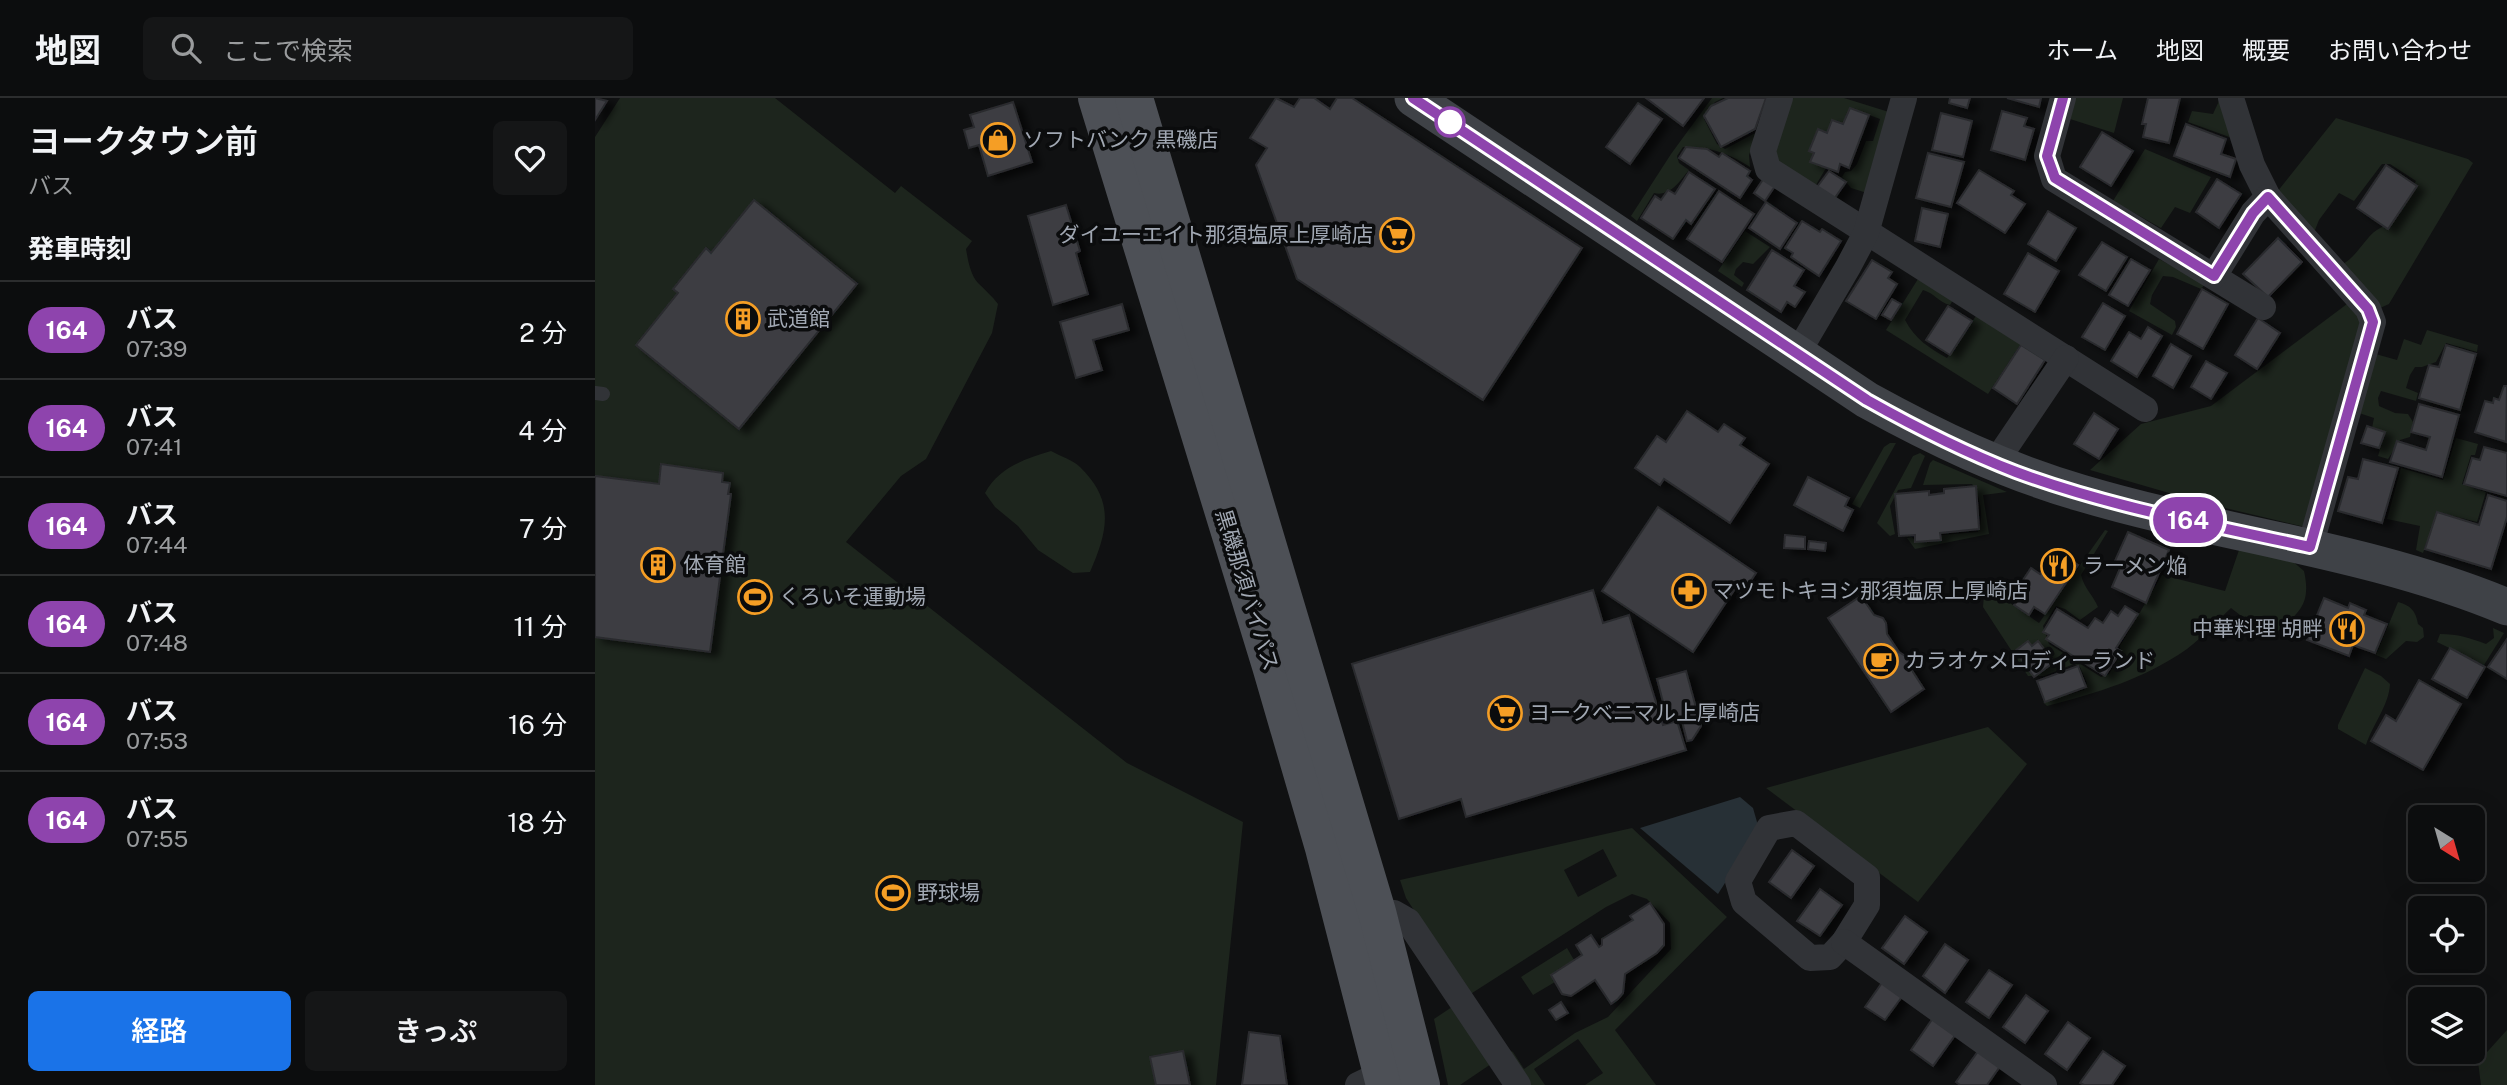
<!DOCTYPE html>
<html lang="ja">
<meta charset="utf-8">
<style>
body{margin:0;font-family:"Public Sans","Noto Sans JP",sans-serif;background:#151617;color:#f1f3f6;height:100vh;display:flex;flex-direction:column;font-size:26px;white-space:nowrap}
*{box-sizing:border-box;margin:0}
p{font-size:23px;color:#9a9c9e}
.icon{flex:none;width:38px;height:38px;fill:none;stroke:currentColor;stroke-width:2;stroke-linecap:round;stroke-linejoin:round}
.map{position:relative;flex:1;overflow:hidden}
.side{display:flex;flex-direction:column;background:#0c0d0e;width:595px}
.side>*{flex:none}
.badge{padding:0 14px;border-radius:23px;font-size:24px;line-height:46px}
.needle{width:46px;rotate:143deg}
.tools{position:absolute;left:1813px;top:707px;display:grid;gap:14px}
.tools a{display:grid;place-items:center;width:77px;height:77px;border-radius:10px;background:#0c0d0e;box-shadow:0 7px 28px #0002,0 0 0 2px #2c2d2e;font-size:35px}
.map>.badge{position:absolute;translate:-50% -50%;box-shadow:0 0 0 4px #fff}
h2{padding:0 28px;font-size:26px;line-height:63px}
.round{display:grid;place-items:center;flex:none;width:74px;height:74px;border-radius:10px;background:#151617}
.overview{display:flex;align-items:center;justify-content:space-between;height:119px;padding:0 28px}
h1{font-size:33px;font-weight:600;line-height:52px}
.action{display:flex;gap:14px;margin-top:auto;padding:14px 28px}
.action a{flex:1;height:80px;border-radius:10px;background:#1a73e8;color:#fff;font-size:28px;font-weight:600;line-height:80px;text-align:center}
.action a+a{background:#151617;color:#f1f3f6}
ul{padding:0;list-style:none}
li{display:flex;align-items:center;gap:21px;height:98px;padding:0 28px;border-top:2px solid #2c2d2e}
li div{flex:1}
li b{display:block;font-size:26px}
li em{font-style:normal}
li .badge{min-width:77px;font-weight:700;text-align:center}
header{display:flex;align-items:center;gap:42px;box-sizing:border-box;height:98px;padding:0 35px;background:#0c0d0e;border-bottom:2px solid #2c2d2e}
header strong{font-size:33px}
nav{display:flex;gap:38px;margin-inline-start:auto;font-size:24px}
.search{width:490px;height:63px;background:#151617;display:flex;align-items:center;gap:18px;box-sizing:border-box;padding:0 24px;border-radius:10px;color:#9a9c9e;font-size:26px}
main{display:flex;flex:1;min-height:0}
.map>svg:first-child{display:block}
.green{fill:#1d251d;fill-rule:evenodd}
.water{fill:#273036}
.building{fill:#3c3e42;stroke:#2a2b2e;stroke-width:2;filter:url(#shadow)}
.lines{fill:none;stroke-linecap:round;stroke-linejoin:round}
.lane{stroke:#313337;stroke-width:14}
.street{stroke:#313337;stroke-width:26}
.secondary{stroke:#3f4247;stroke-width:37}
.primary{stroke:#4d5056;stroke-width:38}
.line-casing{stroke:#fff;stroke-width:16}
.line{stroke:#8e44ad;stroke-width:10}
.stop-dot{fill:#fff;stroke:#8e44ad;stroke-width:3.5}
.labels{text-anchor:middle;stroke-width:7;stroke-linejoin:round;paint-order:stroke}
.poi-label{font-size:21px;fill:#a1a8b3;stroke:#0b0c0d;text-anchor:start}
.street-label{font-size:21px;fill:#a1a8b3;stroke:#0b0c0d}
</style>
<header>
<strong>地図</strong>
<div class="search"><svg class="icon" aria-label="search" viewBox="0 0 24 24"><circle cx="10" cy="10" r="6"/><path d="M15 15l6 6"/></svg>ここで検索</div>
<nav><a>ホーム</a><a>地図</a><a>概要</a><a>お問い合わせ</a></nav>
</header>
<main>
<section class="side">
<div class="overview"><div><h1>ヨークタウン前</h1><p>バス</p></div><a class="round"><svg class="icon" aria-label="heart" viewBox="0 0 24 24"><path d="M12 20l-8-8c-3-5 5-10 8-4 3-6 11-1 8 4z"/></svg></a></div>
<h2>発車時刻</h2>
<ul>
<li><span class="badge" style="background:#8e44ad;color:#fff">164</span><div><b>バス</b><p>07:39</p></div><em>2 分</em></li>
<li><span class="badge" style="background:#8e44ad;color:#fff">164</span><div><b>バス</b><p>07:41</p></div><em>4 分</em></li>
<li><span class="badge" style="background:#8e44ad;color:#fff">164</span><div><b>バス</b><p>07:44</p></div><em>7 分</em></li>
<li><span class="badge" style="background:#8e44ad;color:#fff">164</span><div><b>バス</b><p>07:48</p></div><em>11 分</em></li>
<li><span class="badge" style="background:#8e44ad;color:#fff">164</span><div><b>バス</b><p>07:53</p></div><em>16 分</em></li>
<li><span class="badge" style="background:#8e44ad;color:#fff">164</span><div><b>バス</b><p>07:55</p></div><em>18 分</em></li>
</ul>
<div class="action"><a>経路</a><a>きっぷ</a></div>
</section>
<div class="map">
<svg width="1912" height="987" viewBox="0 0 1912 987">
<defs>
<filter id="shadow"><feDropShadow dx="8" dy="4.5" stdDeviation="3.5" flood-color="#0009"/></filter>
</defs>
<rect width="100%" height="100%" fill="#101112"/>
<g class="green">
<path d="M25,0H180L300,95L306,88L377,143L371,151C373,162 375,176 383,185C390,192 397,198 403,206L397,235L331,361L306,378L251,444L532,665L648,724L621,987H0V39Z"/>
<path d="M1117,0H1128L1120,4L1109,21L1122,46L1130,51L1162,34L1154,57L1155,69C1131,54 1115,49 1088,49L1082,58L1084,65L1094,72C1085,83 1075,99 1059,95L1042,123L1036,118L1076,56Z"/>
<path d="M1192,0H1249L1294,14L1272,95L1256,90L1247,79L1250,74L1256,73L1262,66L1271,43H1278L1285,21L1255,10L1248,26L1237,22L1232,35L1223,31L1215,53L1219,55L1215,64L1231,70L1218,92L1177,58Z"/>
<path d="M1479,0H1528L1519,35L1475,21Z"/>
<path d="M1624,3L1637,40L1593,24L1597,13L1618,16Z"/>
<path d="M1741,20L1873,61L1878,65L1794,206L1785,210L1748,166C1765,156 1771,136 1787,129L1821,83L1795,66H1787L1759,103L1744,95L1724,122L1718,137L1682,94Z"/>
<path d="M1550,51L1616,79L1595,115L1580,109L1566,130L1518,103Z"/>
<path d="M1150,133L1175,149L1158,166L1148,164L1141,171L1139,177L1149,185L1147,189L1123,173Z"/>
<path d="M1564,161L1610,186L1606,191L1578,179L1568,178L1557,197L1555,206L1580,223L1581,229L1577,237L1534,213Z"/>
<path d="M1323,181L1358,202L1355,207C1345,205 1339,195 1328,192L1310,222C1320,241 1334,250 1352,260L1381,218L1427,244L1393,296L1291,232Z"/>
<path d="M1756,203L1767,216L1714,430L1605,404L1495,372L1546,326L1616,308Z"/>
<path d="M1832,232L1883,247L1882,254L1851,245L1841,264L1827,269H1820L1815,277L1811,290L1823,295L1821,303L1786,293L1783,300L1784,308L1800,315L1813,316L1818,324L1815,339L1805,342L1793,361L1783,358L1790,334L1777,330L1779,320L1764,315L1777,255L1802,262L1809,241L1826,247Z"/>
<path d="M1861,340L1883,346L1880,357H1876L1867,386L1891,394L1882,424L1842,414L1828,455L1821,452L1825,428L1792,421L1806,370L1848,382Z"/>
<path d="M1295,345H1301L1265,410L1257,406L1289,349Z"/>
<path d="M456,353C465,358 478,362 485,369C520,403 513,433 495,474L478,475L443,452L423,428L400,409L390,395C404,369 430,361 456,353Z"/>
<path d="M1325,355L1330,358L1316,390L1303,392L1295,408L1300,436L1295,438L1282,425L1318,358Z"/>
<path d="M1338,362L1412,394L1388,397L1394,436L1320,451L1312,440L1317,439L1321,444L1345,442L1347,437L1383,434C1389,422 1386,397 1377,386L1328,387L1335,365Z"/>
<path d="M1510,432L1513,433L1486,477C1489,490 1498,497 1503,509L1485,522L1470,511L1461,508L1448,528L1454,546L1506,579L1514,576L1526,556L1525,548L1567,477L1630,493L1644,452L1696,462L1709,473C1716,505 1706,513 1683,533L1645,517L1636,510C1622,523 1608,539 1592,551C1549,581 1502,595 1452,608L1448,604L1489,592L1492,585L1485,569L1479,566L1449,578H1433L1388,509L1389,497L1396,492L1444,525Z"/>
<path d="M1803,504C1815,507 1821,513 1823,526L1828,530L1829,539L1822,544L1811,543L1791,561L1781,557Z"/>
<path d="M1898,530L1909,535L1889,567L1842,544L1845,536C1863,536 1875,540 1891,546L1899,540Z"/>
<path d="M1770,570L1786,578L1795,586C1794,607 1778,626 1771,647L1743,631V627Z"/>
<path d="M1393,629L1432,666L1323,804L1171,690Z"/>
<path d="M1037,730L1132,819L1020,932L1061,987H990L1008,975L983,941L939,971L950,987H930L914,952L918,954L929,971L980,935L1013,919L1076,851L1075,825L1052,801L1037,796L1011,809L874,897L811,800L805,782ZM1008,751L1022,778L983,799L969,772Z"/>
<path d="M972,850L979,862L956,877L960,884L938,897L926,879Z"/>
<path d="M860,907L899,964L865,987H853L839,921Z"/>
<path d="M1912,932V987H1886L1883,964Z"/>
</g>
<path class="water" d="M1145,699L1158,710L1164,731L1123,796L1045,730Z"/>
<g class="building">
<path d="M0,0L12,3L0,22Z"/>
<path d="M681,0L699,9L705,0H719L735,11L742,0H757L987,150L888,302L702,181L661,67L672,50L655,40Z"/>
<path d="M1051,0H1109L1088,28Z"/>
<path d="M1133,0H1171L1160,31L1126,49L1109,18L1116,8Z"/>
<path d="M1355,0H1375L1372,10L1354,5Z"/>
<path d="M1412,0H1446L1444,9Z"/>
<path d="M1553,0H1585L1574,45L1548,39L1551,26H1547Z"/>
<path d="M418,4L437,64L393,78L384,47L374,50L369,32L379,29L375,17Z"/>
<path d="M1043,5L1067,21L1035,66L1011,49Z"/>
<path d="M1255,10L1274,17L1254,70L1245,66L1243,74L1215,64L1219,55L1214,53L1223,31L1232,35L1237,22L1248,26Z"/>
<path d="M1407,13L1432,20L1429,28L1439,31L1430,62L1396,52Z"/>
<path d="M1346,15L1377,23L1368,59L1337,52Z"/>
<path d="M1591,26L1631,41L1626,56L1641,61L1635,79L1579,58Z"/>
<path d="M1507,34L1538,53L1516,88L1485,69Z"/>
<path d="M1091,49L1112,51L1124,59L1127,55L1155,73L1152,78L1157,82L1145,100L1084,60Z"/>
<path d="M1333,55L1369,64L1356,109L1321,100Z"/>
<path d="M1791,67L1822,88L1793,131L1762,110Z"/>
<path d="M1384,72L1419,93L1416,97L1430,106L1410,135L1362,105Z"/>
<path d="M1234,73L1251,84L1239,101L1222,89Z"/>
<path d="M1094,74L1120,91L1096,126L1091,122L1078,141L1046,120L1060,98L1066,102L1073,92L1080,96Z"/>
<path d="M1169,80L1180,88L1170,103L1159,95Z"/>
<path d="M1622,81L1646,96L1624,130L1601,114Z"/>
<path d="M1124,93L1159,116L1127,164L1092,141Z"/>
<path d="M159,102L262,186L144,331L41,247L83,195L78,191L111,150L116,155Z"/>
<path d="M1171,104L1202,125L1185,151L1154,130Z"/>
<path d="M471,107L485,153L481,155L493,196L458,207L433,118Z"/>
<path d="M1327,110L1353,116L1345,149L1320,143Z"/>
<path d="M1453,113L1481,130L1461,163L1433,146Z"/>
<path d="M1207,123L1225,134L1227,131L1246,143L1224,178L1196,159L1198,155L1190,150Z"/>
<path d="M1683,140L1707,164L1673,199L1648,176Z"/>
<path d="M1507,144L1532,159L1511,193L1484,177Z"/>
<path d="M1177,152L1209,172L1199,188L1210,194L1200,209L1192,204L1186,214L1152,192Z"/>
<path d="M1433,155L1464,173L1440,214L1409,196Z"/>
<path d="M1536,161L1555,172L1533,208L1514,197Z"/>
<path d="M1277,162L1297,174L1293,180L1302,186L1281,221L1251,203Z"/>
<path d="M1607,191L1633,206L1608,251L1582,236Z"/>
<path d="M1297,201L1306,206L1296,222L1287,217Z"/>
<path d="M1508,205L1530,218L1510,252L1487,239Z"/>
<path d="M527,206L534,232L498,242L507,272L481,280L465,224Z"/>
<path d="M1353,208L1377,223L1355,257L1331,242Z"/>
<path d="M1663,220L1685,235L1662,271L1640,257Z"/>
<path d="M1553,229L1567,238L1542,279L1516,263L1534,234L1546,241Z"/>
<path d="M1576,246L1596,258L1578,290L1558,278Z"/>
<path d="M1426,247L1450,262L1422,306L1398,290Z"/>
<path d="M1851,247L1881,256L1865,312L1824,300L1834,267L1844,269Z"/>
<path d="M1611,263L1632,275L1616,301L1596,289Z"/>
<path d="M1909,288H1912L1911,344L1880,334L1890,303L1898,305L1899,300L1904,302Z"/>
<path d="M1824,306L1864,317L1847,379L1795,364L1802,343L1831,352L1835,339L1816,334Z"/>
<path d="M1092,313L1123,334L1129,326L1150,340L1145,347L1174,366L1135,425L1069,381L1065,387L1040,370L1062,338L1071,344Z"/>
<path d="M1499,315L1523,331L1504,361L1479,346Z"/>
<path d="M1772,328L1790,334L1784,350L1766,345Z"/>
<path d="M1889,349L1912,355V398L1869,386L1877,360L1885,362Z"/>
<path d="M1768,361L1803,370L1787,425L1743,413L1753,379L1763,381Z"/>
<path d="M66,366L128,375L127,384L135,385L133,396H136L115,554L0,539V378L64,386Z"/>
<path d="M1213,379L1254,400L1250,408L1258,412L1248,433L1199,407Z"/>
<path d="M1381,388L1384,431L1345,435L1346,442L1320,444V437L1304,438L1300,396L1334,393V397L1349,395V391Z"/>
<path d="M1893,397L1912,403V419L1896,471L1830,451L1842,414L1884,427Z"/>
<path d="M1063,409L1161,475L1147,496L1140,491L1098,554L1007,493Z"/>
<path d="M1533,434L1574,452L1551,505L1517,489L1526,468L1519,465Z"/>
<path d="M1190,437L1210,439V451L1189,450Z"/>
<path d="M1214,443L1231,445L1230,453L1213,451Z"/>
<path d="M1461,452L1483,467L1450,516L1439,509L1434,517L1419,507L1424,501L1418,497L1436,470L1445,476Z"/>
<path d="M998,492L1008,525L1034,517L1068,627L1082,623L1091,652L871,719L866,701L804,721L757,566Z"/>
<path d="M1266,498L1279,517L1288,520L1291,525L1292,536L1304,554L1315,561L1318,574L1329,591L1296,614L1233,520Z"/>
<path d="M1729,500L1753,510L1755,505L1771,512L1769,517L1792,526L1780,555L1758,547L1754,558L1712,542Z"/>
<path d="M1530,508L1543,516L1521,550L1526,553L1510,578L1451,541L1454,537L1448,534L1462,511L1493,530L1500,520L1508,525L1516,513L1523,518Z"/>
<path d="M1912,541V581L1893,569Z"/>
<path d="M1433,543L1437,548L1443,543L1459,564L1439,579L1420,553Z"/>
<path d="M1855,550L1890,569L1872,600L1837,581Z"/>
<path d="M1483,568L1491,589L1450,604L1442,583Z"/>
<path d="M1091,573L1106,628L1097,642L1092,643L1086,619L1073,623L1062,581Z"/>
<path d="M1824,582L1866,606L1828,672L1776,643L1791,617L1801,623Z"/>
<path d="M1197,752L1219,768L1196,800L1174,784Z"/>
<path d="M1225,791L1247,807L1225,838L1202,823Z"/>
<path d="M1055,805L1069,826V847L1062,855L1030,876L1028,895L1023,901L1016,906L1000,882L976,898L967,896L956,877L987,857L981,847L996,837L1004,849L1007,847V841L1038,822L1035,818Z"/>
<path d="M1310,818L1332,834L1309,866L1287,850Z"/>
<path d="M1350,846L1373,862L1350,895L1328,878Z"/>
<path d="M1394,872L1417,887L1394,920L1371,904Z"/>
<path d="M1289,882L1309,896L1290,922L1270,909Z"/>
<path d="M1431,897L1453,913L1430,945L1408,929Z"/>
<path d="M966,904L973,915L961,922L954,912Z"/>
<path d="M1338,920L1361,936L1338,968L1316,952Z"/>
<path d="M1473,924L1495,940L1472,972L1450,956Z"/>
<path d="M654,934L685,938L692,987H647Z"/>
<path d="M1384,952L1406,967L1392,987H1365L1361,984Z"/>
<path d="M588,953L595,987H561L555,959Z"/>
<path d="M1508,953L1530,968L1517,987H1489L1485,985Z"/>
</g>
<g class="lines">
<path class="lane" d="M0,295L8,296"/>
<g class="street">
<path d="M1185,0L1168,53L1173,71L1550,311"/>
<path d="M1468,0L1452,58L1459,81L1668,209"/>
<path d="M1636,0L1657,67L1673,99L1773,211L1778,224L1715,449"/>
<path d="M1619,178L1658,115L1673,99"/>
<path d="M1202,256L1253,169L1271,135L1309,0"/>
<path d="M1400,365L1471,260"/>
<path d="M1201,725L1272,779V807L1249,844L1235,859L1215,860L1149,804L1143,783L1174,730Z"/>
<path d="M782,814L799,815L813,823L923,987"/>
<path d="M1249,844L1449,987"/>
<path d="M763,987L788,975"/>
</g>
<path class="secondary" d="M818,0L1272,302C1341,340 1410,373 1486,395C1627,437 1775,452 1912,509"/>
<g class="primary">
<path d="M502,0L676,568L729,750L790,987"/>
<path d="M539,0L782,814L826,987"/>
</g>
</g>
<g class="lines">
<g class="line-casing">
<path id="line" d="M818,0L1272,302C1320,329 1369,354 1421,374C1515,409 1616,427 1715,449L1778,224L1773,211L1673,99L1658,115L1619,178L1460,80L1452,58L1468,0"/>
</g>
<use href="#line" class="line"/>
</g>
<defs>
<g id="shop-ring" transform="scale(1.75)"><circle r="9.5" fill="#0b0c0d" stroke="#f59e25" stroke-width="1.5"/><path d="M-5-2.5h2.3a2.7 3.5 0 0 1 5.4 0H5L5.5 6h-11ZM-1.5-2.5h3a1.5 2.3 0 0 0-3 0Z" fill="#f59e25"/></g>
<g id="supermarket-ring" transform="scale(1.75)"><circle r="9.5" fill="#0b0c0d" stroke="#f59e25" stroke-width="1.5"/><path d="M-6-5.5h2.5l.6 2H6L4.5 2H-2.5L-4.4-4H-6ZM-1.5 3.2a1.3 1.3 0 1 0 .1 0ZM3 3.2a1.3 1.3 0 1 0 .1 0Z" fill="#f59e25"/></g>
<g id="building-ring" transform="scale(1.75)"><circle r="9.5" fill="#0b0c0d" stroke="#f59e25" stroke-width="1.5"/><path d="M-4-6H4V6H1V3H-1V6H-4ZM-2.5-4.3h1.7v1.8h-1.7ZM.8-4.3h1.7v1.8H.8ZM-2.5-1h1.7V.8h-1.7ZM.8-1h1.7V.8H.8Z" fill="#f59e25"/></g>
<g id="restaurant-ring" transform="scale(1.75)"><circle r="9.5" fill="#0b0c0d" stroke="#f59e25" stroke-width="1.5"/><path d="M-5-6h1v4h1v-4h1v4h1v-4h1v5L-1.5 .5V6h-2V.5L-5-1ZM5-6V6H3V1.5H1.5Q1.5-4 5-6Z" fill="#f59e25"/></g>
<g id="pharmacy-ring" transform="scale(1.75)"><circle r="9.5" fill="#0b0c0d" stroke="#f59e25" stroke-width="1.5"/><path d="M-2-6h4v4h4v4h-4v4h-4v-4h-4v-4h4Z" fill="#f59e25"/></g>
<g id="stadium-ring" transform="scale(1.75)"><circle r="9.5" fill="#0b0c0d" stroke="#f59e25" stroke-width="1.5"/><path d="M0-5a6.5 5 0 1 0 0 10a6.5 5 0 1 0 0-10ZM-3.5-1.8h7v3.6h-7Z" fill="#f59e25"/></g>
<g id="cafe-ring" transform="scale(1.75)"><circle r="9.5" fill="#0b0c0d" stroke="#f59e25" stroke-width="1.5"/><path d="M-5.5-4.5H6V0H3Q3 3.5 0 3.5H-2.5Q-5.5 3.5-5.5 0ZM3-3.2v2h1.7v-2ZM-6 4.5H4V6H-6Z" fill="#f59e25"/></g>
</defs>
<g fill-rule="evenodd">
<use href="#shop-ring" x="403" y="42"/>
<use href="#supermarket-ring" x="802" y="137"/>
<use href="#building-ring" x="148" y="221"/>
<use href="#building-ring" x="63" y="467"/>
<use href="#restaurant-ring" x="1463" y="468"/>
<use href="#pharmacy-ring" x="1094" y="493"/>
<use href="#stadium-ring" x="160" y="499"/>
<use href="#restaurant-ring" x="1752" y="531"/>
<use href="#cafe-ring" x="1286" y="563"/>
<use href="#supermarket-ring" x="910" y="615"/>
<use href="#stadium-ring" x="298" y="795"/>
</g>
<circle class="stop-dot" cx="855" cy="24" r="14"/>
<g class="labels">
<g class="poi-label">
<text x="428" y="49">ソフトバンク 黒磯店</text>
<text x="778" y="144" text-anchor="end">ダイユーエイト那須塩原上厚崎店</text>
<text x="172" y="228">武道館</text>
<text x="88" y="474">体育館</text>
<text x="1488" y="475">ラーメン焔</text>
<text x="1118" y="500">マツモトキヨシ那須塩原上厚崎店</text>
<text x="184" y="506">くろいそ運動場</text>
<text x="1728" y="538" text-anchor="end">中華料理 胡畔</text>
<text x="1310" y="570">カラオケメロディーランド</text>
<text x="934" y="622">ヨークベニマル上厚崎店</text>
<text x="322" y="802">野球場</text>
</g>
<g class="street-label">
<text transform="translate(652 492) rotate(73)" y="7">黒磯那須バイパス</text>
</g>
</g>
</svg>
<div class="tools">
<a><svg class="needle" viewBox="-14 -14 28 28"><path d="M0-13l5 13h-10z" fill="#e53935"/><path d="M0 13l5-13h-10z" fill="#9a9c9e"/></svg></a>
<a><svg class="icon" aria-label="locate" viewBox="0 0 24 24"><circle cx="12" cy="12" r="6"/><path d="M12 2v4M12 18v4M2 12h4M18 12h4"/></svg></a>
<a><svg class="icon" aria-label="layers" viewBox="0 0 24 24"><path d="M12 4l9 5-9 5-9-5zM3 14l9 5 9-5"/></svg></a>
</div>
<b class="badge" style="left:1593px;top:422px;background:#8e44ad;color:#fff">164</b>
</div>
</main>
